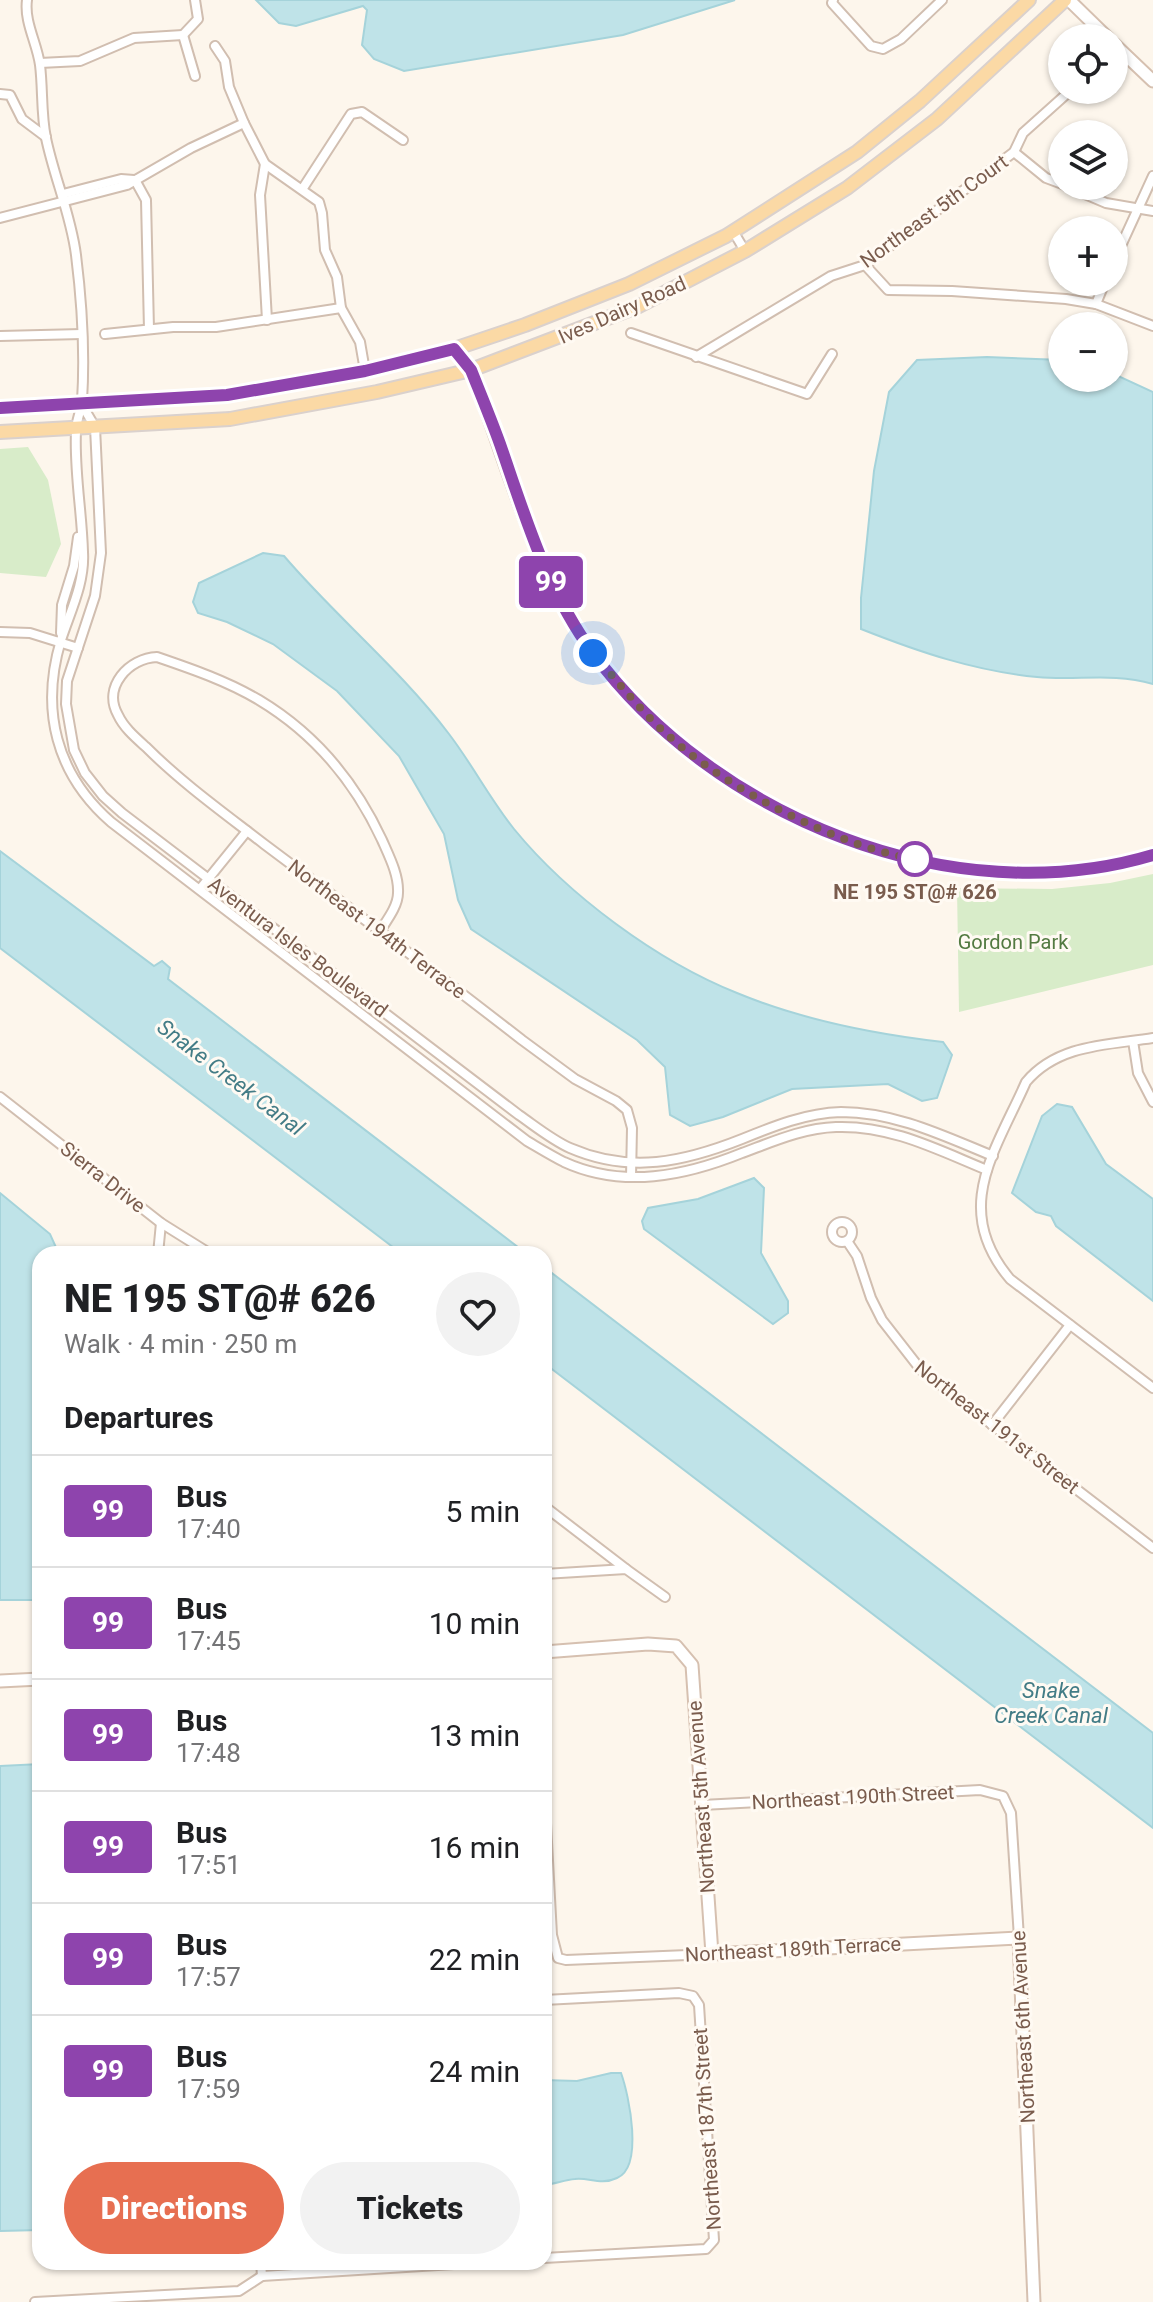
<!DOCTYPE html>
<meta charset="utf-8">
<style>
body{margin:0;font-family:Roboto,sans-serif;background:#f2f2f2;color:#202124;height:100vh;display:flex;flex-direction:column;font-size:30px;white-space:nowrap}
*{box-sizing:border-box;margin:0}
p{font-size:26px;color:#757577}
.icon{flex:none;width:44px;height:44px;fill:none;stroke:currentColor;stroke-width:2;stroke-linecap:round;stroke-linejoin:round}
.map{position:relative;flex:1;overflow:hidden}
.drawer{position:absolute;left:32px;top:1246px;width:520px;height:1024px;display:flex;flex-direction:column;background:#fff;border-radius:24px;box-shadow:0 2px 6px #0004}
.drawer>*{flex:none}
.badge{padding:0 16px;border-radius:6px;font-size:28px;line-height:52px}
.fabs{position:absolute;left:1048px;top:24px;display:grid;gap:16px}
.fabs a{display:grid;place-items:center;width:80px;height:80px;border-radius:50%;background:#fff;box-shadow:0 2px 6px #0004;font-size:40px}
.you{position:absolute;width:40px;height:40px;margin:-20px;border:6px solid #fff;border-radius:50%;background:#1a73e8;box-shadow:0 0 0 12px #1a73e833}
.map>.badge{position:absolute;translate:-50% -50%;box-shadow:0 0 0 4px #fff}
h2{padding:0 32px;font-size:30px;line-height:72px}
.round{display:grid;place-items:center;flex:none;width:84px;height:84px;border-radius:42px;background:#f2f2f2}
.head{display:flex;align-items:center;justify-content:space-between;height:136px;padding:0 32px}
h1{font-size:38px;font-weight:800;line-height:60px}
.button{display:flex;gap:16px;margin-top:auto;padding:16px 32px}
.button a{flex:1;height:92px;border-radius:48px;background:#e76f51;color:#fff;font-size:32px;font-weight:800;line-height:92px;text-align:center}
.button a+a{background:#f2f2f2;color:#202124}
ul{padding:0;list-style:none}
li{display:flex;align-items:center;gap:24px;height:112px;padding:0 32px;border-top:2px solid #e0e0e0}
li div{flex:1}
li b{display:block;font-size:30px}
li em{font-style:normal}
li .badge{min-width:88px;font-weight:700;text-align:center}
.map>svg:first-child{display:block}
.green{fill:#d8ecc9}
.water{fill:#bfe3e8;stroke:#a5d3da;stroke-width:2}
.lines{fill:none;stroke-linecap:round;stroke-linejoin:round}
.street-casing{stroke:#d1beb0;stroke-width:12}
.secondary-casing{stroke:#d6c0b0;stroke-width:15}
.primary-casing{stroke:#dad1cd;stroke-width:16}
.street{stroke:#fff;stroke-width:8}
.secondary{stroke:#fff;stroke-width:11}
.primary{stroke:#fbd9a5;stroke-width:12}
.line-casing{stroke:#fff;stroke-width:18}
.line{stroke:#8e44ad;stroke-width:12}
.walk{stroke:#7a5c4d;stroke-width:8;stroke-dasharray:0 14.4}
.stop-dot{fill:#fff;stroke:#8e44ad;stroke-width:4}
.labels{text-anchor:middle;stroke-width:6;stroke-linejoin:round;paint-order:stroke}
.street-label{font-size:20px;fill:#7a5c4d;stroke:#fffaf3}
.stop-label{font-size:20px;font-weight:bold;fill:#7a5c4d;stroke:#fffaf3}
.park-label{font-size:20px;fill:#537a41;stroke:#fffaf3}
.water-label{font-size:22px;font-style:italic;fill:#437c86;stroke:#fffaf3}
</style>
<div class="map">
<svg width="1153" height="2302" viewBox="0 0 1153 2302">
<rect width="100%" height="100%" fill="#fdf6ec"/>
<g class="green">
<path d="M28,447L48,480L61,544L46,577L0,573V449Z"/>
<path d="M1153,874V965L959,1012L957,888L1052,889L1110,883Z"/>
</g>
<g class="water">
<path d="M256,0H735L623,35L404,71L374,59L362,45L367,10L363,6L296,26L279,23Z"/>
<path d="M987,357L1062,360V378H1114V374L1153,392V684C1111,672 1078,681 1037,677C975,671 919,652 861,629V598L874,471L889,392L917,360Z"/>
<path d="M263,553L284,556C336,617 400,669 449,734C472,764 490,799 514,829C568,895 657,961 737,993C802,1020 873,1034 943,1042L952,1055L937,1098L922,1101L888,1084L792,1089L723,1117L690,1126L670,1115L665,1067L637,1040L471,929L458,900L444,834L399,756L337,691L273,644L227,622L198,613L193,602L199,583Z"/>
<path d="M0,851L154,966L162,961L170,968L168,979L527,1254H402L0,948Z"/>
<path d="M1057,1104L1072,1107L1106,1164L1153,1199V1301L1056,1226L1051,1216L1036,1212L1012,1193L1042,1116Z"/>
<path d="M754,1178L764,1188L761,1253L788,1301V1313L773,1324L644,1229L642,1221L648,1208L698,1199Z"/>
<path d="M0,1193L50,1234L59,1254H40V1600H0Z"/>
<path d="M544,1267L1153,1733V1828L544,1363Z"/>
<path d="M40,1764V2230L0,2231V1766Z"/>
<path d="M611,2073H621C629,2095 644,2167 617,2178C600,2186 589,2177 575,2179C564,2180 555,2184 544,2185V2080L577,2081Z"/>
</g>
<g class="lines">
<g class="street-casing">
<g id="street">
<path d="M27,0C24,22 37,43 40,65C43,89 41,114 46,138C54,177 71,215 76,255C82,303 85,354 82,401C81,411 76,421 76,431C74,471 82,512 83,552C85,583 70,612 61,640C40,710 56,774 111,822L527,1141C539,1148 552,1156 564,1162C623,1189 685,1176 742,1153C772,1142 803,1128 836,1127C891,1125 938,1150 987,1170"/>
<path d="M833,0L832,3L871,46L883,49L901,39L942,0"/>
<path d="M183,35L195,76"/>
<path d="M183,35L198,19L195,0"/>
<path d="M215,46L225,61L229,87L244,123L265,164L260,195L267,320"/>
<path d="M40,63L80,61L134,38L183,35"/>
<path d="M0,94L10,95L22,119L46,137"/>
<path d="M1014,152L1046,178L1062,184"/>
<path d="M265,164L319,202L322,213L325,250L337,277L341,308L360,342L365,371"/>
<path d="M135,180L146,200L149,329"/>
<path d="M1066,186L1106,203L1153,211"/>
<path d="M303,188L351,114L362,112L403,140"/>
<path d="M63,194L121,179L134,180"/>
<path d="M0,218L127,185L191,148L244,123"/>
<path d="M733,231L745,251"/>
<path d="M1114,261L1153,176"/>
<path d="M865,265L888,290L952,291L1066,299L1096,304L1153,326"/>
<path d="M1096,304L1105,282"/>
<path d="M631,333L807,394L832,354"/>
<path d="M105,334L173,327H216L341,308"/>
<path d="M0,336L82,334"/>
<path d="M696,357L831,276L865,265L1014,152L1023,133L1071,90"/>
<path d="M82,405L95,427L101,553L95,596L67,681L66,704L74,750L85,773L103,796L122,813L519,1115C535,1126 552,1140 570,1148C630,1174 684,1162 742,1139C774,1126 806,1113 841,1112C895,1112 944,1136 993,1156"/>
<path d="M0,632L30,633L78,648"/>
<path d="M61,633L62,605L74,566L78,537"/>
<path d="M200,889L247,831"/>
<path d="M380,931C387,920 398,906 398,893C399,875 389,856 382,840C355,782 314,733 259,700C227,681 192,669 157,657C129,658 102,687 118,715C124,728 136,738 146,747C182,783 224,813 264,844C351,909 437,974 522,1040L575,1079L616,1101L627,1110L632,1128L631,1177"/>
<path d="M1153,1038C1108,1045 1058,1044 1026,1082C995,1152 951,1209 1010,1279L1153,1388"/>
<path d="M1133,1041L1138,1073L1153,1102"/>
<path d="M0,1097L161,1223L209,1253"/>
<circle cx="842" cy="1232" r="10"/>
<path d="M847,1241L857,1256L871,1298L882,1320L921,1370L1153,1548"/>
<path d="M158,1254L161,1223"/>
<path d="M992,1425L1070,1325"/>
<path d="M544,1506L626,1569"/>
<path d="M544,1574L626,1569L665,1597"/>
<path d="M544,1786L552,1935L558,1958L566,1960L712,1954"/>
<path d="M702,1805L980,1790L1003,1796L1011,1813L1019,1938"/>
<path d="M544,2000L679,1993L693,1996L699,2005L714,2240L706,2249L544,2258"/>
<path d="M261,2262L262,2276"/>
<path d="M35,2302L239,2291L262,2276L486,2262"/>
</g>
</g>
<g class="secondary-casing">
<g id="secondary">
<path d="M1069,0L1108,38"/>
<path d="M1114,44L1153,81"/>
<path d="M454,349L471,370C507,461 535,575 593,653C714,816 954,916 1153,855"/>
<path d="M544,1652L648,1644L676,1646L692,1665L712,1954L1019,1938L1034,2302"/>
<path d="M0,1681L40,1679"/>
</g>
</g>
<g class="primary-casing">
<g id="primary">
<path d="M0,408L227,395L365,371L454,349L525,325L629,284L726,236L857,152L920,101L1029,0"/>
<path d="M0,432L230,419L377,392L471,370L639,306L745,251L847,188L937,119L1065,0"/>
</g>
</g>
<use href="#street" class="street"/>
<use href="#secondary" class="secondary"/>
<use href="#primary" class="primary"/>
</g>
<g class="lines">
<g class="line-casing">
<path id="line" d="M0,408L227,395L365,371L454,349L471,370C481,395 491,419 500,444C525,516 547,591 593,653C714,817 953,915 1153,855"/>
</g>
<use href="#line" class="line"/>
<path class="walk" d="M593,653C618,682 642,713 671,738C728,789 839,847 915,859"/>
</g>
<circle class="stop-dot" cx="915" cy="859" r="16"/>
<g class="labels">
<g class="street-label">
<text transform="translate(934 211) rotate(-36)" y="7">Northeast 5th Court</text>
<text transform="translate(622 310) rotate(-24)" y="7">Ives Dairy Road</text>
<text transform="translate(377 929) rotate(37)" y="7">Northeast 194th Terrace</text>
<text transform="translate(298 947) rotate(37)" y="7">Aventura Isles Boulevard</text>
<text transform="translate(103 1177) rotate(38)" y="7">Sierra Drive</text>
<text transform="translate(997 1427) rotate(38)" y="7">Northeast 191st Street</text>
<text transform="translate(701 1797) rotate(-94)" y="7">Northeast 5th Avenue</text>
<text transform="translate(853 1797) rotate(-3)" y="7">Northeast 190th Street</text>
<text transform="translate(793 1949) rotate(-3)" y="7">Northeast 189th Terrace</text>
<text transform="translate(1023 2027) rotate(-93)" y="7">Northeast 6th Avenue</text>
<text transform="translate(707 2129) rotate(-94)" y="7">Northeast 187th Street</text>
</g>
<g class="stop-label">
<text x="915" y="899">NE 195 ST@# 626</text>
</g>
<g class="park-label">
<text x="1013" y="949">Gordon Park</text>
</g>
<g class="water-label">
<text transform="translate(231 1077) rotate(37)" y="8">Snake Creek Canal</text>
<text x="1051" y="1698">Snake<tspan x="1051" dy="25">Creek Canal</tspan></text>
</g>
</g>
</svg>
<div class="fabs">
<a><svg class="icon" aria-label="locate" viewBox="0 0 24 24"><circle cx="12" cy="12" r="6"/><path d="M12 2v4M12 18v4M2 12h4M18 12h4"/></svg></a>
<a><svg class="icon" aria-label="layers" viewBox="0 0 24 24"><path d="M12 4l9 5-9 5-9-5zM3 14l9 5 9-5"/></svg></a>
<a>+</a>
<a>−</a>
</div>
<div class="you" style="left:593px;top:653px"></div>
<b class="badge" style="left:551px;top:582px;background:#8e44ad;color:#fff">99</b>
<section class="drawer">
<div class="head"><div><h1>NE 195 ST@# 626</h1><p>Walk · 4 min · 250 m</p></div><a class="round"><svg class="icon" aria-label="heart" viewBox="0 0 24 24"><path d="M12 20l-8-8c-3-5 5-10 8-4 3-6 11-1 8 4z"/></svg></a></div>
<h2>Departures</h2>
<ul>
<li><span class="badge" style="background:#8e44ad;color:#fff">99</span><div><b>Bus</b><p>17:40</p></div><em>5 min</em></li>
<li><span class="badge" style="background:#8e44ad;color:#fff">99</span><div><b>Bus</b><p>17:45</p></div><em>10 min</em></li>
<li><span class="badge" style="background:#8e44ad;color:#fff">99</span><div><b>Bus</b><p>17:48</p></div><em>13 min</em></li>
<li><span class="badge" style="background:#8e44ad;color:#fff">99</span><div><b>Bus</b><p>17:51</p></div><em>16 min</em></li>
<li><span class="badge" style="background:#8e44ad;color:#fff">99</span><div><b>Bus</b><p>17:57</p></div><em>22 min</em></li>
<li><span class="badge" style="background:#8e44ad;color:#fff">99</span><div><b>Bus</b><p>17:59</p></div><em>24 min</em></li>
</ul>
<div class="button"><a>Directions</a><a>Tickets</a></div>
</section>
</div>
